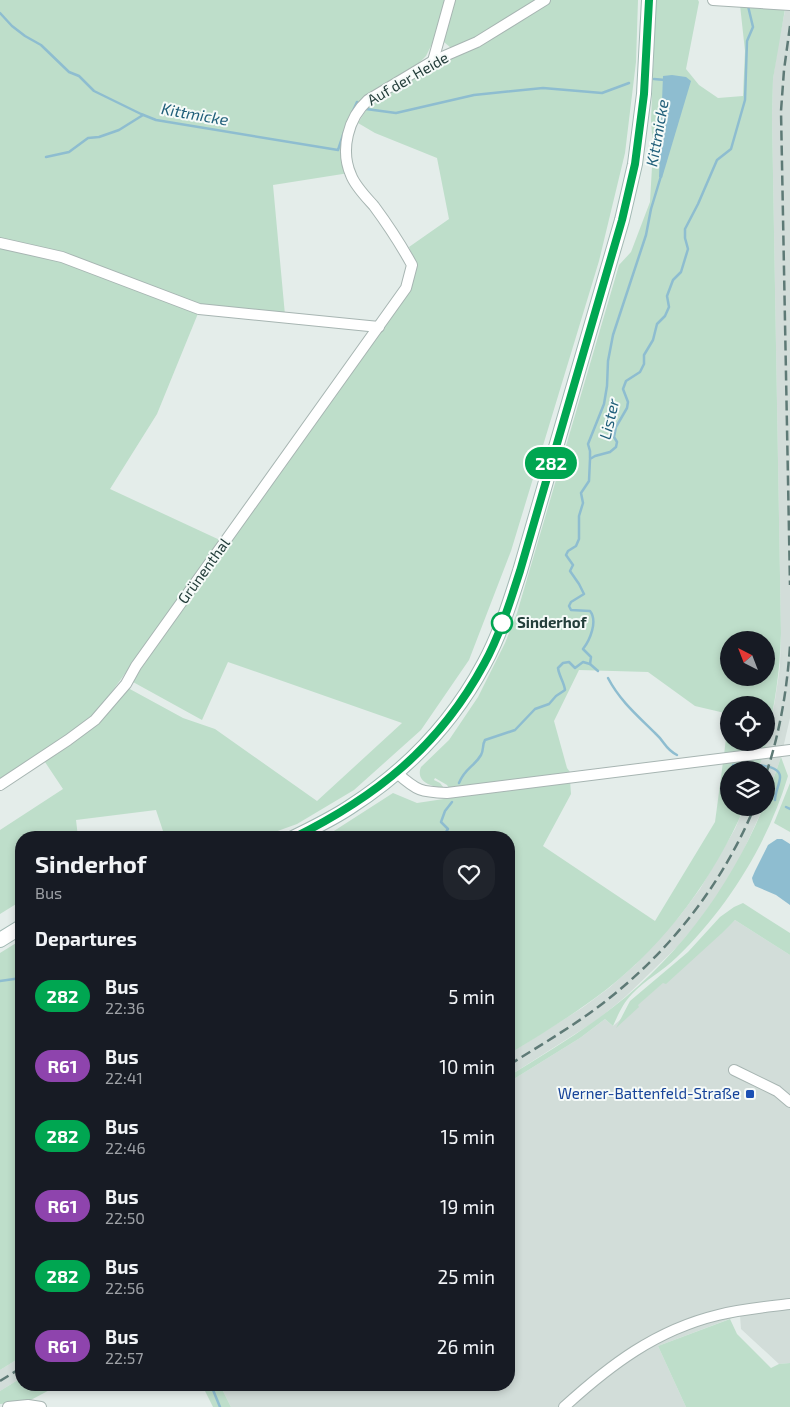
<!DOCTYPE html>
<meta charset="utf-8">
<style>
body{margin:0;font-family:"Exo 2",sans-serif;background:#20242c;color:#f1f3f6;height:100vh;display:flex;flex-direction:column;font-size:19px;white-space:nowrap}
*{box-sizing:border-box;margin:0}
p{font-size:16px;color:#9ea1a6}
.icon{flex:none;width:28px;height:28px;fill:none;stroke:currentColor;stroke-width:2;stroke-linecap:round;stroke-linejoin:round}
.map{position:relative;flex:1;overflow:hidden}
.details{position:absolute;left:15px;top:831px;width:500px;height:560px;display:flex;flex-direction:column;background:#171b24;border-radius:20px;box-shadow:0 2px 8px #0003}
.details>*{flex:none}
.badge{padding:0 10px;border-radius:16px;font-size:18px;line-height:32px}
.needle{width:32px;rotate:318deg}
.buttons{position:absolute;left:720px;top:631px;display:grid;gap:10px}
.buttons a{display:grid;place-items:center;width:55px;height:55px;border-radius:50%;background:#171b24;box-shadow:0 2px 8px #0003;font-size:25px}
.map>.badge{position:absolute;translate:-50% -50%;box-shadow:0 0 0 2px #fff}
h2{padding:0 20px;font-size:19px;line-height:45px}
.round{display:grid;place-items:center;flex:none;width:52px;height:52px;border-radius:20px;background:#20242c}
.head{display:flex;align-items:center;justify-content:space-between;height:85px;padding:0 20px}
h1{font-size:24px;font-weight:700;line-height:38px}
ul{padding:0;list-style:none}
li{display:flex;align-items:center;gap:15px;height:70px;padding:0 20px}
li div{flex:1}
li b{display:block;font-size:19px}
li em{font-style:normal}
li .badge{min-width:55px;font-weight:700;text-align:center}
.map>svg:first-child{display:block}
.built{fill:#d2ddd9}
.green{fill:#bedeca;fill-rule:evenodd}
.water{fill:#8ebdd0}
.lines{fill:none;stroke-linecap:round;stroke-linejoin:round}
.stream{stroke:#8ebdd0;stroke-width:2.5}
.street-casing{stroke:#a7b5b2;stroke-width:12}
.secondary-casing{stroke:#a2b9b4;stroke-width:16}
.street{stroke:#fff;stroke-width:10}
.secondary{stroke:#fff;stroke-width:14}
.rail{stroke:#5e7a76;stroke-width:2.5;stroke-dasharray:10 5;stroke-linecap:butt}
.line-casing{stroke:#fff;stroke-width:11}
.line{stroke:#00a651;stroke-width:8}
.stop-dot{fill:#fff;stroke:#00a651;stroke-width:2.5}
.transit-dot{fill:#1a4fb4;stroke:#f5faf8;stroke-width:2}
.labels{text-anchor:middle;stroke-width:4;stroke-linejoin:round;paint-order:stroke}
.street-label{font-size:15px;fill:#243e3b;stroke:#f5faf8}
.stop-label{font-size:15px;font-weight:bold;fill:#243e3b;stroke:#f5faf8;text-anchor:start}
.transit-label{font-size:15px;fill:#164399;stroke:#f5faf8;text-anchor:end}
.water-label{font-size:16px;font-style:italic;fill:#1f5e79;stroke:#f5faf8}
</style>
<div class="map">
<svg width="790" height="1407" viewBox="0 0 790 1407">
<rect width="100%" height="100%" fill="#e4edea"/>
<g class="built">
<path d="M790,0V718L781,757L766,801V770H758L774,706L780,667L781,633L772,116L773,79L778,45L787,1Z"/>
<path d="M744,808H763L739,860L720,891L698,922L677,947L625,997L597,1020L509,1076V1054L582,1008L609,988L635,965L679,917L700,889L735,829Z"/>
<path d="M735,920L790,955V1363L779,1364L741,1329L740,1315L658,1346L686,1407H231L220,1385H509V1082L580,1038L605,1019L613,1026Z"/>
<path d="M21,1357V1378L0,1391V1370Z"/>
</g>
<g class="green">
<path d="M0,0H446L441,26L426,56L412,70L358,104L347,120L340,151L349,173L273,185L285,315L201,307L63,255L0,239Z"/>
<path d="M454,0H536L475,38L451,48L444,42Z"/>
<path d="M550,0H638L636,62L625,153L599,261L511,551L469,660L421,730L354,790L297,824L261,837H165L156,810L76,820L78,837L21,838V901L0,914V830L63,789L45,762L97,725L128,688L183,718L215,729L317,801L402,723L228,662L202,720L133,682L140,670L410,288L416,266L409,247L449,219L437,158L375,133L358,123L370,104L435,66L476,47Z"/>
<path d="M656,0H698L699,2L686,69L699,85L718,98L743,96L745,51L740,5L785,9L773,79L772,116L781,633C780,670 775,705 766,742V705H729V714L695,706L648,672L579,670L554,721L567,768L570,772L567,776L449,788L447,785L435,778L434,780L440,783L444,788C432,787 415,782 421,767L449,740L478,697L505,643L517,613L619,265L631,252L650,202L653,149L651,120ZM729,640H766V678H729Z"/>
<path d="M0,246L60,261L199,311L157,414L110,489L222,541L94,716L0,781Z"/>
<path d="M729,737V742L766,743L765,749L724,755L726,738Z"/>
<path d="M781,757L788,776C768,843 727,909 677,957C663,971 645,980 632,994C623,1003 618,1015 613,1026L605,1019L580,1038L509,1082V1076C538,1058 568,1040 596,1020C671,967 728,892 763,808H766V801Z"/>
<path d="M762,758L758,770H729V808H744C714,877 667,942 607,989C576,1013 542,1034 509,1054V838H323L393,793L417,803L570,780L571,794L543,846L655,921L715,822L723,762Z"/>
<path d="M790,783V832L774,823Z"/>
<path d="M743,903L790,933V955L735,920L722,933L666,984L663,983L638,1005L639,1007L616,1028L630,1001L688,952L720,917L734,907Z"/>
<path d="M21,940V1357L0,1370V953Z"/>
<path d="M730,1319L737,1334L771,1368L779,1364L790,1363V1407H686L658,1346Z"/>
<path d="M21,1378V1385H59L27,1402L0,1404V1391Z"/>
<path d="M202,1385H220L231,1407H213Z"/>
</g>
<g class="water">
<path d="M672,75L686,77L691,81L662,178L659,177L663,76Z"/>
<path d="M777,839H782L790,844V905L776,895L755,886L753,882L752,878L755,871L768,845Z"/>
</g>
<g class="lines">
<g class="stream">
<path d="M0,13L12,26L25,36L41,45L69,72L79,76L94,91L141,114L156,120L338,150L344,132"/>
<path d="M654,79L665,80"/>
<path d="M366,109L396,113L474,95L543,88L602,93L629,83"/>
<path d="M351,115L357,102"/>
<path d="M46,157L69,152L88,138L99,137L119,130L143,115"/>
<path d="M590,458V451L588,444L604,404L607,386L608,361L613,335L646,235L651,209L661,176"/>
<path d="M590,664L598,671"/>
<path d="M608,678C620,701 638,716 656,734C665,742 665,749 677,755"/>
<path d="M733,765C744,765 780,762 780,777C780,784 775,792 775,800"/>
<path d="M459,783C465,768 474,767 481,755C484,750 482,745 485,740L515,730L535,709L549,704L556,696L565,690C564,682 559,676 558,668L563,663L569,662L575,668L583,662L590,664L591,657L583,649C590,640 598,621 590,611L571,610L569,606L571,602L584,594L579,584L570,571L573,565L566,555L568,551L576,546L579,539V516L583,503L581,493L589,481L590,459L595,456L610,452L616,447L617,442L614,437L616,427L627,408L628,402L623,389L626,381L640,372L644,364V355L653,340L657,324L665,316L669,307L667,296L673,280L681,272L688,249L685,238V229L698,204L717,160L731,149L745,100L747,41L753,27L748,6"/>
<path d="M786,807L790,809"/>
<path d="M442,838L448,829L441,822L445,811L452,802"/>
<path d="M0,981L21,978"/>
<path d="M211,1385L220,1407"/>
</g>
<g class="street-casing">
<g id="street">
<path d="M713,0L790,5"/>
<path d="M433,61L450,0"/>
<path d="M0,243L62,257L199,309L379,327"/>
<path d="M397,773C417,791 421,792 447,793L790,750"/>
<path d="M0,785L68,740L95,720L126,684L136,666L406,288L412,265C400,243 388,225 374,206C366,197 355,186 351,175C340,150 348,118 368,100L433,61L477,42L545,0"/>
<path d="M734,1070L777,1091L790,1102"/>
<path d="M8,1407L28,1405L41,1407"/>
<path d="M564,1407C610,1365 656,1330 718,1315C741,1309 766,1307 790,1304"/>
</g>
</g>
<g class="secondary-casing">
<g id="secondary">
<path d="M293,838C313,828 332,819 350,807C406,771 453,722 484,664C500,635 510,602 520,571L622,220L635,164L644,94L649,0"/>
<path d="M0,940L21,927"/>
</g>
</g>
<use href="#street" class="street"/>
<use href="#secondary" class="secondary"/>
<g class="rail">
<path d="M790,26L784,70L781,111L790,585"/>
<path d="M766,774C780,732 787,690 790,646"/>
<path d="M509,1065C539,1046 570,1028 598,1007C667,955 721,887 754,808"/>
<path d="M0,1381L21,1368"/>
</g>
</g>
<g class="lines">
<g class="line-casing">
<path id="line" d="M293,838C376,797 439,747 484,664C500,635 510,602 520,571L622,220L635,164L644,94L649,0"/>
</g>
<use href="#line" class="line"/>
</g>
<circle class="stop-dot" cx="502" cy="623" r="10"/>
<rect class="transit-dot" x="745" y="1089" width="10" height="10" rx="2.5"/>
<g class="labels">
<g class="street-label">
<text transform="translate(408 79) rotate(-30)" y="5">Auf der Heide</text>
<text transform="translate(204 571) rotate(-54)" y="5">Grünenthal</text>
</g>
<g class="stop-label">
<text x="517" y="628">Sinderhof</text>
</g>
<g class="transit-label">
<text x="740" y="1099">Werner-Battenfeld-Straße</text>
</g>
<g class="water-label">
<text transform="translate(195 114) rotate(10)" y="6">Kittmicke</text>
<text transform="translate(657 133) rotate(-80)" y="6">Kittmicke</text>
<text transform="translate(609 419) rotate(-77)" y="6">Lister</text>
</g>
</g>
</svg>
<div class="buttons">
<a><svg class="needle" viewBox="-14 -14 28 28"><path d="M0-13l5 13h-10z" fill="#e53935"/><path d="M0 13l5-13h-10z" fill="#9ea1a6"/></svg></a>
<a><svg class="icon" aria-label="locate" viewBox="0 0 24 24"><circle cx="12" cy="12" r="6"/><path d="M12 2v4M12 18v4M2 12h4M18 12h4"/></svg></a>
<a><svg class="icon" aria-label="layers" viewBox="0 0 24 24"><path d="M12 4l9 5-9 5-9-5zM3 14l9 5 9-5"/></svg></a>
</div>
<b class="badge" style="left:551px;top:463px;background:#00a651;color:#fff">282</b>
<section class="details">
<div class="head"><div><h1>Sinderhof</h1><p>Bus</p></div><a class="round"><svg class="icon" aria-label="heart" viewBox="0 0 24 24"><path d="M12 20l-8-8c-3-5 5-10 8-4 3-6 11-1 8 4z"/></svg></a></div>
<h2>Departures</h2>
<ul>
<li><span class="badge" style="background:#00a651;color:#fff">282</span><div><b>Bus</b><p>22:36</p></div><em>5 min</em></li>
<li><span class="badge" style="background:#8e44ad;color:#fff">R61</span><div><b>Bus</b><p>22:41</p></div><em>10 min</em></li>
<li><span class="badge" style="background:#00a651;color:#fff">282</span><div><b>Bus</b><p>22:46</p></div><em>15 min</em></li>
<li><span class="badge" style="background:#8e44ad;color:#fff">R61</span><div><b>Bus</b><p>22:50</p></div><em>19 min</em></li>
<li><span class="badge" style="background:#00a651;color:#fff">282</span><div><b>Bus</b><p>22:56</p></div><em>25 min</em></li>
<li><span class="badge" style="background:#8e44ad;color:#fff">R61</span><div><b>Bus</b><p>22:57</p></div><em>26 min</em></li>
</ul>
</section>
</div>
